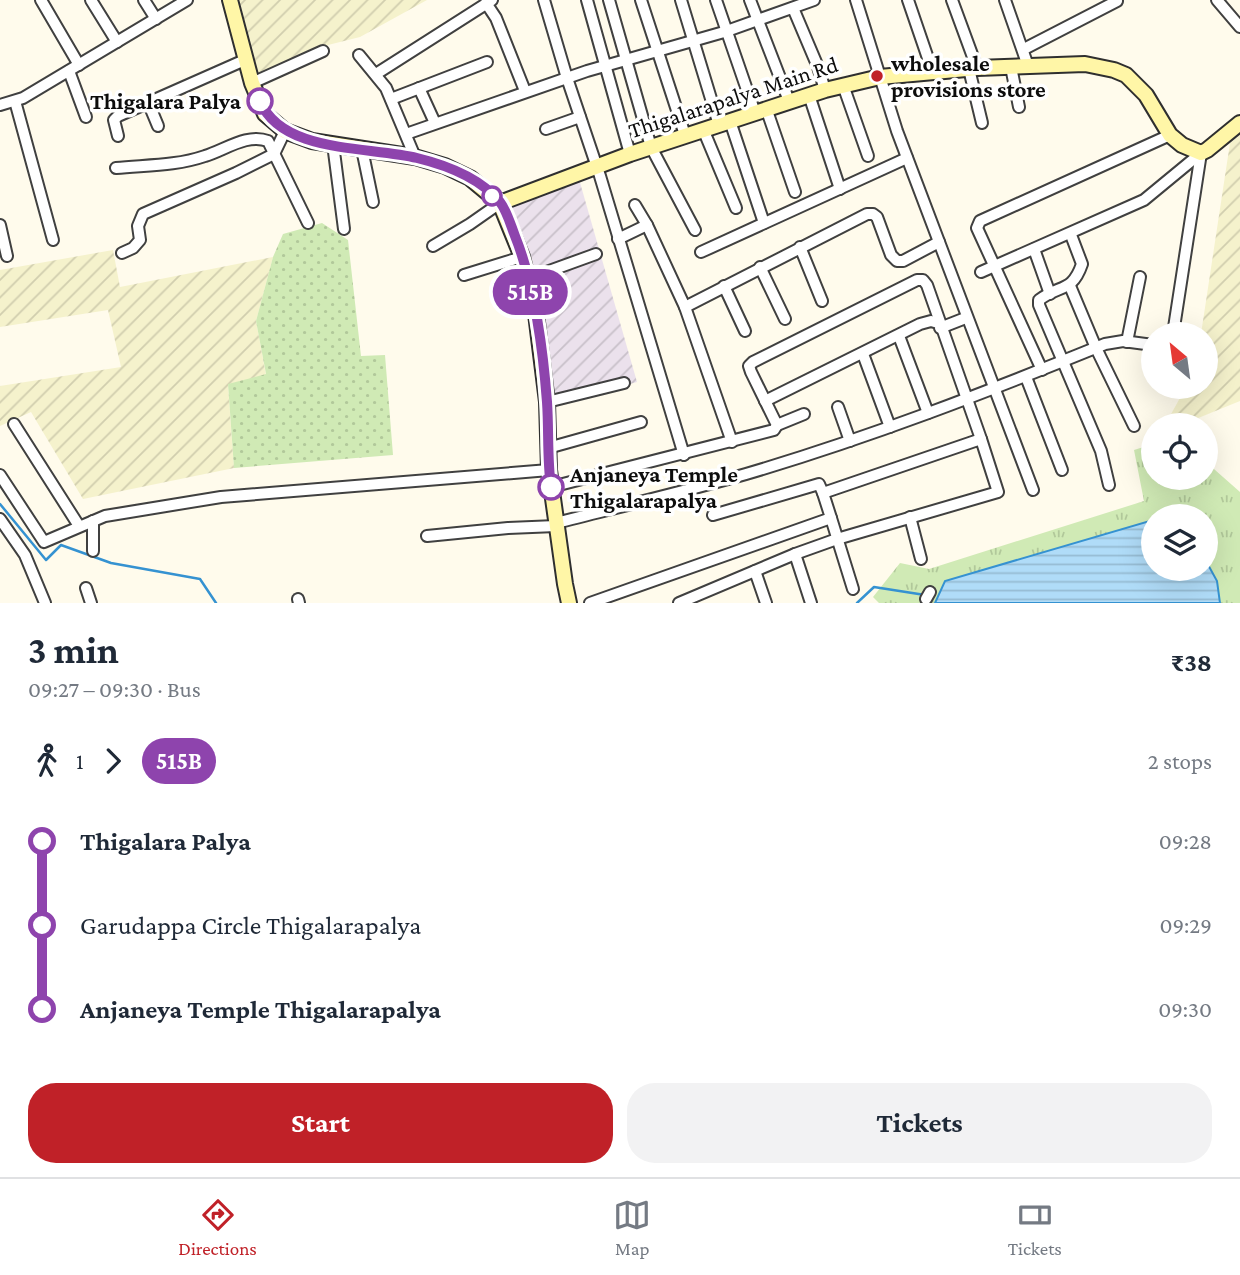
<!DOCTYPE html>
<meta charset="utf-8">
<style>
body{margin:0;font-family:"Crimson Pro",serif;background:#f2f2f3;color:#1f2937;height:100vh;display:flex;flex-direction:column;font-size:26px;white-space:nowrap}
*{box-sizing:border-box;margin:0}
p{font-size:23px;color:#747a83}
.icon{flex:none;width:38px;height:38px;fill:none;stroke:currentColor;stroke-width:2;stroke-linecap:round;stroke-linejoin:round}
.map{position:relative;height:603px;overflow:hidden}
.panel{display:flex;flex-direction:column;background:#fff;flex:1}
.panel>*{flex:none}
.badge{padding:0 14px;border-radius:23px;font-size:24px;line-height:46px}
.needle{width:46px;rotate:331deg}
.buttons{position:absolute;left:1141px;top:322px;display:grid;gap:14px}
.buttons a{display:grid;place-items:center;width:77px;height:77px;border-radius:50%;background:#fff;box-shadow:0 7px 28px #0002;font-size:35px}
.map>.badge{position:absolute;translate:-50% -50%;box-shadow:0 0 0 4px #fff}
.legs{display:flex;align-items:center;gap:10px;height:77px;padding:0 28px;font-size:23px}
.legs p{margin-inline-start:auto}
.summary{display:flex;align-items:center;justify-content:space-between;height:119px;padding:0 28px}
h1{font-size:38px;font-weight:700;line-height:52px}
.primary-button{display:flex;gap:14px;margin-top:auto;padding:14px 28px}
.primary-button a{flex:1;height:80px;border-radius:28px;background:#c02128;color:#fff;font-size:28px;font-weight:700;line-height:80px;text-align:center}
.primary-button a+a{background:#f2f2f3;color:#1f2937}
ul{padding:0 28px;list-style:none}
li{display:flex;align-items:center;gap:24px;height:84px;font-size:26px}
li i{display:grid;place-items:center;width:10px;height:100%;margin:0 9px;background:currentColor}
li i::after{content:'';width:18px;height:18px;margin:-9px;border:5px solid;border-radius:50%;background:#fff}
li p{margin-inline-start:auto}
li:first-child i{background:linear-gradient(#0000 50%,currentColor 0)}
li:last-child i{background:linear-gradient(currentColor 50%,#0000 0)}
.menu{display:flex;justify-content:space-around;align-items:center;height:98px;border-top:2px solid #e0e1e3;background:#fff;font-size:19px;color:#747a83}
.menu a{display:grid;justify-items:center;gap:4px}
.menu .current{color:#c02128}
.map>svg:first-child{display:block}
.industrial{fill:url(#industrial-furrows)}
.farmland{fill:url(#farmland-furrows)}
.grass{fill:url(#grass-dots)}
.park{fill:url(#park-tufts)}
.water{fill:url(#water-rules);stroke:#3592d1;stroke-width:2}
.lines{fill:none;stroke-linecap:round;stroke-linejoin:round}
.stream{stroke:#3592d1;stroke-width:2.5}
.street-casing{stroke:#404040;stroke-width:14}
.secondary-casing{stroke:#2f2f2f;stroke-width:18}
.street{stroke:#fff;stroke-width:10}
.secondary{stroke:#fff6a7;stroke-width:14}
.line-1-casing{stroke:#fff;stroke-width:16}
.line-1{stroke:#8e44ad;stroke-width:10}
.poi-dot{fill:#c02128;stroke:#fff;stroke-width:2.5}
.stop-1-dot{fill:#fff;stroke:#8e44ad;stroke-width:3.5}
.labels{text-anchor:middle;stroke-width:7;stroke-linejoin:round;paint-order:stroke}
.poi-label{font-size:23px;font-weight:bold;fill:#0d0d0d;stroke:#fff;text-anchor:start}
.street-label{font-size:23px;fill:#0d0d0d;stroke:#fff}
.stop-label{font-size:23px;font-weight:bold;fill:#0d0d0d;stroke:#fff;text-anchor:end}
</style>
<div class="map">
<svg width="1240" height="603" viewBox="0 0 1240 603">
<defs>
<pattern id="industrial-furrows" width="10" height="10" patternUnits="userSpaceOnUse" patternTransform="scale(1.75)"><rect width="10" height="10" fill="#ebe1ec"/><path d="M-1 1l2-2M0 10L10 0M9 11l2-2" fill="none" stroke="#c8c0c9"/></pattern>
<pattern id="farmland-furrows" width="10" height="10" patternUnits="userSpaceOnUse" patternTransform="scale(1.75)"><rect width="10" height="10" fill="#f5f2cc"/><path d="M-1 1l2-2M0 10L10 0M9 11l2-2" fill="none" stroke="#d1ceae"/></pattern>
<pattern id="grass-dots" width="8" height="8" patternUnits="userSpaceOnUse" patternTransform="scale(1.75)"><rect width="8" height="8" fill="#d0eab5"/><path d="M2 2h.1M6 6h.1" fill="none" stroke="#b1c89a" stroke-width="1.8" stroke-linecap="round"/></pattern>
<pattern id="park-tufts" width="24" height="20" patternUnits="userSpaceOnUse" patternTransform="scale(1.75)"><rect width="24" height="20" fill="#d0eab5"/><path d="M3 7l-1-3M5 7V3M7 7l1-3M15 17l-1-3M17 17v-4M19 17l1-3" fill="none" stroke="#b1c89a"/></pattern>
<pattern id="water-rules" width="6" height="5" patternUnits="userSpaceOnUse" patternTransform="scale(1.75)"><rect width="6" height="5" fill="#b0dcf8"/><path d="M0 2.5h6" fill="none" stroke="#96bcd3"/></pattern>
</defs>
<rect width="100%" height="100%" fill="#fffbec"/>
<path class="industrial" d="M579,179L637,382L555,406L538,282L531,256L509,205Z"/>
<g class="farmland">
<path d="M239,0H427L360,37L328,45L257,74Z"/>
<path d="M1240,135V401L1181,425H1165L1186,387H1206V334H1201L1230,143Z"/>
<path d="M113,250L120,287L273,257L256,321L266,375L228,385L234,468L83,499L31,412L0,426V386L121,367L108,310L0,327V270Z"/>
</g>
<path class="grass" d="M322,223L348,240L361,356L385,355L393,455L234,468L228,384L266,374L256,321L273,257L283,234Z"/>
<path class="park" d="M1153,444V478H1206V462L1240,492V603H1220L1217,581L1206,561V516H1153V520L945,581L935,603H879L873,597L900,563L929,569L1144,501L1134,450Z"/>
<path class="water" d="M1153,520V569H1206V561L1217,581L1220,603H935L945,581Z"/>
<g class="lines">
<g class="stream">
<path d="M0,504L46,560L61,545L111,563L200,579L216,603"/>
<path d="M857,603L874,587L925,595"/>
</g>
<g class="street-casing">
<g id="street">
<path d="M41,0L79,65"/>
<path d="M91,0L117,42"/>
<path d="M144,0L156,19"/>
<path d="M544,0L567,78L600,176L684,455"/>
<path d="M587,0L630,154"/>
<path d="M609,0L651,147L695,230"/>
<path d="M641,0L685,135"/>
<path d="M681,0L719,125"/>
<path d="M716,0L755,113"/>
<path d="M750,0L789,101"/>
<path d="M856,0L897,131L1033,490"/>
<path d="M908,0L933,73"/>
<path d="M952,0L977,68"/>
<path d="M1005,0L1028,66"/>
<path d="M1217,0L1240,27"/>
<path d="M486,3L496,18L525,91"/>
<path d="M793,8L818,67L825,90"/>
<path d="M1024,49L1117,1"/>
<path d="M359,55L386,88L415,157"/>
<path d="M1011,67L1019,107"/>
<path d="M969,69L982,123"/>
<path d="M69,71L86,117"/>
<path d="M376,74L492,0"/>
<path d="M252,83L323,51"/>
<path d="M843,85L868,156"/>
<path d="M419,88L435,123"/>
<path d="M809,95L840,189"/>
<path d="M391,99L487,62"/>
<path d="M15,101L53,240"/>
<path d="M148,102L158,126"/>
<path d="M0,105L23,98L187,0"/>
<path d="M766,108L795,192"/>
<path d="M730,121L764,223"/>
<path d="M546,129L580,117"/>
<path d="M703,129L736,208"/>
<path d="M406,134L587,71L724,32L814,0"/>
<path d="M118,136L114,120L118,116L247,59"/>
<path d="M333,144L344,229"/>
<path d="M362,149L373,202"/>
<path d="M116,168C146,165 176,166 205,156C225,150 247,133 268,141L308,223"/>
<path d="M635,205L647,225"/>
<path d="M0,225L7,256"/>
<path d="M1071,235L1082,264C1072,293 1060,284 1039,300V305L1101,451L1109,485"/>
<path d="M618,239L647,225L685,307"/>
<path d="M433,246L470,224L500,203"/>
<path d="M800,247L822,301"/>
<path d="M1034,249L1050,294"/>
<path d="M701,252L907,158"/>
<path d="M122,253L133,248L140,240L138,226L143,214L236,173L274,154L285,131"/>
<path d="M760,267L785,319"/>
<path d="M981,272L1144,200L1201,153"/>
<path d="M464,275L522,257"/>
<path d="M527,279L596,254"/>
<path d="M724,286L745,331"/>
<path d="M1070,286L1096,348L1134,426"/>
<path d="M940,328L963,319"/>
<path d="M1173,334L1201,153"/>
<path d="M899,336L928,413"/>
<path d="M1127,342L1140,277"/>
<path d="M863,354L890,427"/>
<path d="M1042,370L977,228L980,221L1170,135"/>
<path d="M1026,377L1062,470"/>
<path d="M1178,387H1181"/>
<path d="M765,401L920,324L931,321L938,323"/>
<path d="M547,402L624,383"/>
<path d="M838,407L850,441"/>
<path d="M14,424L79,526"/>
<path d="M777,425L804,414"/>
<path d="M732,442L685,307L867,214H873L877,217L891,255L897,261H903L939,242"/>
<path d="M548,448L641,422"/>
<path d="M0,475L44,542L105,516L221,497L549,470"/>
<path d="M551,487L774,430L777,425L751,372L749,366L753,362L917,280H923L927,285L981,439"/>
<path d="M713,515L819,484L823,493"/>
<path d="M910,517L921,559"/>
<path d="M831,518L853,589"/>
<path d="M0,519L25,555L45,603"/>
<path d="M93,521V551"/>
<path d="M556,523C619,507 683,492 746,474C868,438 987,392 1105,344L1123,341L1153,345"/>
<path d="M427,536L508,528L556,526"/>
<path d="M795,554L811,603"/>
<path d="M755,571L766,603"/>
<path d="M86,588L91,603"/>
<path d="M298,599L299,603"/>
<path d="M926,599L930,592"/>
<path d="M590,603L831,518L823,493L981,439L998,492L837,539L795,554L679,603"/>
</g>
</g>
<g class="secondary-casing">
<g id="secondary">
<path d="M230,0L252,83L265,114L285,131L312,141L415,157L445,166L470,178L500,203L522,257L536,314L547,402L549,470L565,584L569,603"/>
<path d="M500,203L630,154L825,90L880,77L977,68L1085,64L1114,70L1126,75L1146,95L1170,135L1182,145L1201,153L1207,150L1240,123"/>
</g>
</g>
<use href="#street" class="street"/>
<use href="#secondary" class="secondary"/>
</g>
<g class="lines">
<g class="line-1-casing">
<path id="line-1" d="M260,101C282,154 369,146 417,158C446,165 480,178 500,202C507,211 511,226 515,236C535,286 543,349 547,402C549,431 547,459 551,487"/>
</g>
<use href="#line-1" class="line-1"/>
</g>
<circle class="poi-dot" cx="877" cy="76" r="7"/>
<g class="stop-1-dot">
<circle cx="260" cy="101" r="12"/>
<circle cx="492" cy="196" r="9"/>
<circle cx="551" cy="487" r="12"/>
</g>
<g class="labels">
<g class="poi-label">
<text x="891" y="71">wholesale<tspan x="891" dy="26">provisions store</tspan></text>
</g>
<g class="street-label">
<text transform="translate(733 97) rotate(-18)" y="8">Thigalarapalya Main Rd</text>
</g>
<g class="stop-label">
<text x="241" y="109">Thigalara Palya</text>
<text x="570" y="482" text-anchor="start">Anjaneya Temple<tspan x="570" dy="26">Thigalarapalya</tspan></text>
</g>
</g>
</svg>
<div class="buttons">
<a><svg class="needle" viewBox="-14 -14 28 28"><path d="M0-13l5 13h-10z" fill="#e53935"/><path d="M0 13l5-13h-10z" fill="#747a83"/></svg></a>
<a><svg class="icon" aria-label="locate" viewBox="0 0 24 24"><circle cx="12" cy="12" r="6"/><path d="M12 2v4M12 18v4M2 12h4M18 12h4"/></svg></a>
<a><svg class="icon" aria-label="layers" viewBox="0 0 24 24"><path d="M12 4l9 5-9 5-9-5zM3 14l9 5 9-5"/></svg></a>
</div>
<b class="badge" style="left:530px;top:292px;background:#8e44ad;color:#fff">515B</b>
</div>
<section class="panel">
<div class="summary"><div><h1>3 min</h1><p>09:27 – 09:30 · Bus</p></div><b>₹38</b></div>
<div class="legs"><svg class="icon" aria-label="walk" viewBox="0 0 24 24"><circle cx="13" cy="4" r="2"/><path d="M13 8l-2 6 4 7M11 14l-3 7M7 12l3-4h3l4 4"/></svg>1<svg class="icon" aria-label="forward" viewBox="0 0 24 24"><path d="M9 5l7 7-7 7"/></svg><b class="badge" style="background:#8e44ad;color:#fff">515B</b><p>2 stops</p></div>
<ul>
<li><i style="color:#8e44ad"></i><b>Thigalara Palya</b><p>09:28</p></li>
<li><i style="color:#8e44ad"></i><span>Garudappa Circle Thigalarapalya</span><p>09:29</p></li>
<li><i style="color:#8e44ad"></i><b>Anjaneya Temple Thigalarapalya</b><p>09:30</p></li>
</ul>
<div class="primary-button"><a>Start</a><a>Tickets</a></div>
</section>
<nav class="menu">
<a class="current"><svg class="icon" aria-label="directions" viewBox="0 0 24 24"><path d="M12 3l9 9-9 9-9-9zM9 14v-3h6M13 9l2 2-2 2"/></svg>Directions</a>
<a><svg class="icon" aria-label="map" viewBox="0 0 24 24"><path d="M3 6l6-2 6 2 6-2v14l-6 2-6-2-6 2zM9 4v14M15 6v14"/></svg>Map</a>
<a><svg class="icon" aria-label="tickets" viewBox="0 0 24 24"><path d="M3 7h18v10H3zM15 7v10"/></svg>Tickets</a>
</nav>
